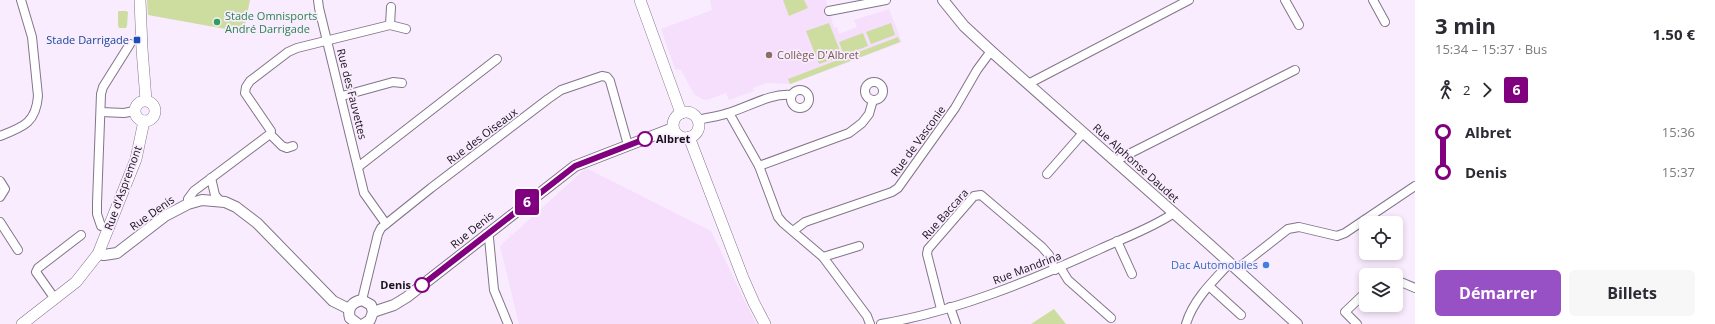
<!DOCTYPE html>
<html lang="fr">
<meta charset="utf-8">
<style>
body{margin:0;font-family:"Open Sans",sans-serif;background:#f7f7f7;color:#2b2b33;height:100vh;display:flex;flex-direction:column;font-size:15px;white-space:nowrap}
*{box-sizing:border-box;margin:0}
p{font-size:13px;color:#7c7c81}
.icon{flex:none;width:22px;height:22px;fill:none;stroke:currentColor;stroke-width:2;stroke-linecap:round;stroke-linejoin:round}
.map{position:relative;flex:1;overflow:hidden}
.drawer{display:flex;flex-direction:column;background:#fff;width:300px}
.drawer>*{flex:none}
.badge{padding:0 8px;border-radius:3px;font-size:14px;line-height:26px}
.controls{position:absolute;left:1359px;top:216px;display:grid;gap:8px}
.controls a{display:grid;place-items:center;width:44px;height:44px;border-radius:6px;background:#fff;box-shadow:0 2px 6px #0003;font-size:20px}
.map>.badge{position:absolute;translate:-50% -50%;box-shadow:0 0 0 2px #fff}
.legs{display:flex;align-items:center;gap:6px;height:44px;padding:0 20px;font-size:13px}
.legs p{margin-inline-start:auto}
.headline{display:flex;align-items:center;justify-content:space-between;height:68px;padding:0 20px}
h1{font-size:22px;font-weight:700;line-height:30px}
.action{display:flex;gap:8px;margin-top:auto;padding:8px 20px}
.action a{flex:1;height:46px;border-radius:6px;background:#9751c5;color:#fff;font-size:16px;font-weight:700;line-height:46px;text-align:center}
.action a+a{background:#f7f7f7;color:#2b2b33}
ul{padding:0 20px;list-style:none}
li{display:flex;align-items:center;gap:14px;height:40px;font-size:15px}
li i{display:grid;place-items:center;width:6px;height:100%;margin:0 5px;background:currentColor}
li i::after{content:'';width:10px;height:10px;margin:-5px;border:3px solid;border-radius:50%;background:#fff}
li p{margin-inline-start:auto}
li:first-child i{background:linear-gradient(#0000 50%,currentColor 0)}
li:last-child i{background:linear-gradient(currentColor 50%,#0000 0)}
main{display:flex;flex:1;min-height:0}
.map>svg:first-child{display:block}
.built{fill:#f5dffc}
.green{fill:#cddda0}
.lines{fill:none;stroke-linecap:round;stroke-linejoin:round}
.minor-casing{stroke:#837589;stroke-width:10}
.tertiary-casing{stroke:#837589;stroke-width:12}
.secondary-casing{stroke:#837589;stroke-width:12}
.minor{stroke:#fff;stroke-width:8}
.tertiary{stroke:#fff;stroke-width:10}
.secondary{stroke:#fff;stroke-width:11}
.line-1-casing{stroke:#fff;stroke-width:9}
.line-1{stroke:#800080;stroke-width:6}
.leisure-dot{fill:#2e9e5b;stroke:#f9ecfe;stroke-width:1.5}
.transit-dot{fill:#1a4fb4;stroke:#f9ecfe;stroke-width:1.5}
.education-dot{fill:#8d6e63;stroke:#f9ecfe;stroke-width:1.5}
.stop-1-dot{fill:#fff;stroke:#800080;stroke-width:2}
.shop-dot{fill:#3f7fe0;stroke:#f9ecfe;stroke-width:1.5}
.labels{text-anchor:middle;stroke-width:3.5;stroke-linejoin:round;paint-order:stroke}
.leisure-label{font-size:11px;fill:#27864d;stroke:#f9ecfe;text-anchor:start}
.transit-label{font-size:11px;fill:#164399;stroke:#f9ecfe;text-anchor:end}
.education-label{font-size:11px;fill:#785e54;stroke:#f9ecfe;text-anchor:start}
.street-label{font-size:11px;fill:#18121a;stroke:#f9ecfe}
.stop-label{font-size:11px;font-weight:bold;fill:#18121a;stroke:#f9ecfe;text-anchor:start}
.shop-label{font-size:11px;fill:#366cbe;stroke:#f9ecfe;text-anchor:end}
</style>
<main>
<div class="map">
<svg width="1415" height="324" viewBox="0 0 1415 324">
<rect width="100%" height="100%" fill="#f9ecfe"/>
<g class="built">
<path d="M710,0H826L834,28L837,27L839,34L857,27L854,20L889,9L902,42L791,84L767,83L753,88L754,91L729,100L726,93L707,100L702,99L694,94L681,70L675,69L661,29L712,10Z"/>
<path d="M586,168L711,231L756,324H519L500,246Z"/>
</g>
<g class="green">
<path d="M147,0H250L244,30L242,32L148,15Z"/>
<path d="M783,0H804L808,8L789,16Z"/>
<path d="M119,11H126L128,12L127,26L126,28H119L118,26V12Z"/>
<path d="M829,23L842,56L819,64L806,31Z"/>
<path d="M891,23L895,35L871,44L866,32Z"/>
<path d="M863,33L868,46L844,55L839,42Z"/>
<path d="M898,37L900,42L790,84L788,79Z"/>
<path d="M1054,309L1066,324H1031Z"/>
</g>
<g class="lines">
<g class="minor-casing">
<g id="minor">
<path d="M318,0L319,8L364,193L386,224"/>
<path d="M1285,0L1299,25"/>
<path d="M1373,0L1385,22"/>
<path d="M829,11L886,0"/>
<path d="M390,25L406,29"/>
<circle cx="874" cy="91" r="9"/>
<path d="M1028,84L1189,0"/>
<circle cx="800" cy="99" r="9"/>
<path d="M342,96L393,82L402,83"/>
<path d="M101,112L124,113L134,111"/>
<path d="M729,113L759,166L778,217L783,223L823,257L867,316L870,324"/>
<path d="M698,120C708,117 718,117 728,113C749,107 770,93 791,95"/>
<path d="M270,134L282,146L287,148L293,146"/>
<path d="M0,136C23,127 36,123 38,96L32,37L21,0"/>
<path d="M1115,161L1295,70"/>
<path d="M759,166L849,133L862,123L869,114L873,100"/>
<path d="M358,167L497,59"/>
<path d="M1047,174L1083,133"/>
<path d="M211,178L215,195L220,201"/>
<path d="M0,181L5,189L0,197"/>
<path d="M188,204V199L194,191L270,134L271,131L245,93L246,87L250,81L288,52L297,48L390,25L391,7"/>
<path d="M0,222L18,250"/>
<path d="M101,226L97,214V203L101,94L103,87L130,44"/>
<path d="M793,231L805,222L892,192L898,188L955,108L977,70L991,51"/>
<path d="M486,234L489,238L494,290L508,324"/>
<path d="M1117,241L1132,274"/>
<path d="M823,257L859,246"/>
<path d="M1060,267L1068,280L1111,318"/>
<path d="M1237,269L1288,229L1299,227L1337,236L1345,233L1415,186"/>
<path d="M1396,280L1415,288"/>
<path d="M1209,286L1241,315"/>
<path d="M55,299L36,272L38,268L81,235"/>
<path d="M362,300L378,234L381,228L431,188L548,99L561,90L602,76L607,77L610,81L628,145"/>
<path d="M950,307L956,324"/>
<path d="M941,309L927,254L928,249L974,196L981,195L1042,247L1049,255L1055,270"/>
<path d="M881,324C957,311 1030,281 1100,249C1124,238 1152,228 1174,213"/>
<path d="M1186,324C1193,300 1213,281 1230,263"/>
<path d="M1357,324L1345,312L1366,292"/>
</g>
</g>
<g class="tertiary-casing">
<g id="tertiary">
<path d="M943,0L964,26L991,51L1210,245L1297,324"/>
<path d="M98,254L104,255L117,253L165,216L188,204L202,200L225,202L236,207L257,223L333,301L349,309"/>
<path d="M373,312L394,305L407,297L575,166L673,128"/>
<path d="M358,324L350,318C347,308 352,302 362,300L371,305L373,312L370,320L364,324"/>
</g>
</g>
<g class="secondary-casing">
<g id="secondary">
<path d="M140,0L142,49L146,100"/>
<path d="M640,0L681,113"/>
<circle cx="145" cy="111" r="10"/>
<circle cx="686" cy="125" r="13"/>
<path d="M689,137L743,278L754,303L765,324"/>
<path d="M22,324L76,282L98,254L136,159L144,121"/>
</g>
</g>
<use href="#minor" class="minor"/>
<use href="#tertiary" class="tertiary"/>
<use href="#secondary" class="secondary"/>
</g>
<g class="lines">
<g class="line-1-casing">
<path id="line-1" d="M422,285L575,166L645,139"/>
</g>
<use href="#line-1" class="line-1"/>
</g>
<circle class="leisure-dot" cx="217" cy="22" r="4"/>
<rect class="transit-dot" x="133" y="36" width="8" height="8" rx="2"/>
<circle class="education-dot" cx="769" cy="55" r="4"/>
<g class="stop-1-dot">
<circle cx="645" cy="139" r="7"/>
<circle cx="422" cy="285" r="7"/>
</g>
<circle class="shop-dot" cx="1266" cy="265" r="4"/>
<g class="labels">
<g class="leisure-label">
<text x="225" y="20">Stade Omnisports<tspan x="225" dy="13">André Darrigade</tspan></text>
</g>
<g class="transit-label">
<text x="129" y="44">Stade Darrigade</text>
</g>
<g class="education-label">
<text x="777" y="59">Collège D'Albret</text>
</g>
<g class="street-label">
<text transform="translate(352 94) rotate(76)" y="4">Rue des Fauvettes</text>
<text transform="translate(482 136) rotate(-37)" y="4">Rue des Oiseaux</text>
<text transform="translate(918 141) rotate(-54)" y="4">Rue de Vasconie</text>
<text transform="translate(1136 163) rotate(42)" y="4">Rue Alphonse Daudet</text>
<text transform="translate(123 188) rotate(-70)" y="4">Rue d'Aspremont</text>
<text transform="translate(152 213) rotate(-35)" y="4">Rue Denis</text>
<text transform="translate(945 214) rotate(-48)" y="4">Rue Baccara</text>
<text transform="translate(472 230) rotate(-39)" y="4">Rue Denis</text>
<text transform="translate(1027 268) rotate(-21)" y="4">Rue Mandrina</text>
</g>
<g class="stop-label">
<text x="656" y="143">Albret</text>
<text x="411" y="289" text-anchor="end">Denis</text>
</g>
<g class="shop-label">
<text x="1258" y="269">Dac Automobiles</text>
</g>
</g>
</svg>
<div class="controls">
<a><svg class="icon" aria-label="locate" viewBox="0 0 24 24"><circle cx="12" cy="12" r="6"/><path d="M12 2v4M12 18v4M2 12h4M18 12h4"/></svg></a>
<a><svg class="icon" aria-label="layers" viewBox="0 0 24 24"><path d="M12 4l9 5-9 5-9-5zM3 14l9 5 9-5"/></svg></a>
</div>
<b class="badge" style="left:527px;top:202px;background:#800080;color:#fff">6</b>
</div>
<section class="drawer">
<div class="headline"><div><h1>3 min</h1><p>15:34 – 15:37 · Bus</p></div><b>1.50 €</b></div>
<div class="legs"><svg class="icon" aria-label="walk" viewBox="0 0 24 24"><circle cx="13" cy="4" r="2"/><path d="M13 8l-2 6 4 7M11 14l-3 7M7 12l3-4h3l4 4"/></svg>2<svg class="icon" aria-label="forward" viewBox="0 0 24 24"><path d="M9 5l7 7-7 7"/></svg><b class="badge" style="background:#800080;color:#fff">6</b></div>
<ul>
<li><i style="color:#800080"></i><b>Albret</b><p>15:36</p></li>
<li><i style="color:#800080"></i><b>Denis</b><p>15:37</p></li>
</ul>
<div class="action"><a>Démarrer</a><a>Billets</a></div>
</section>
</main>
